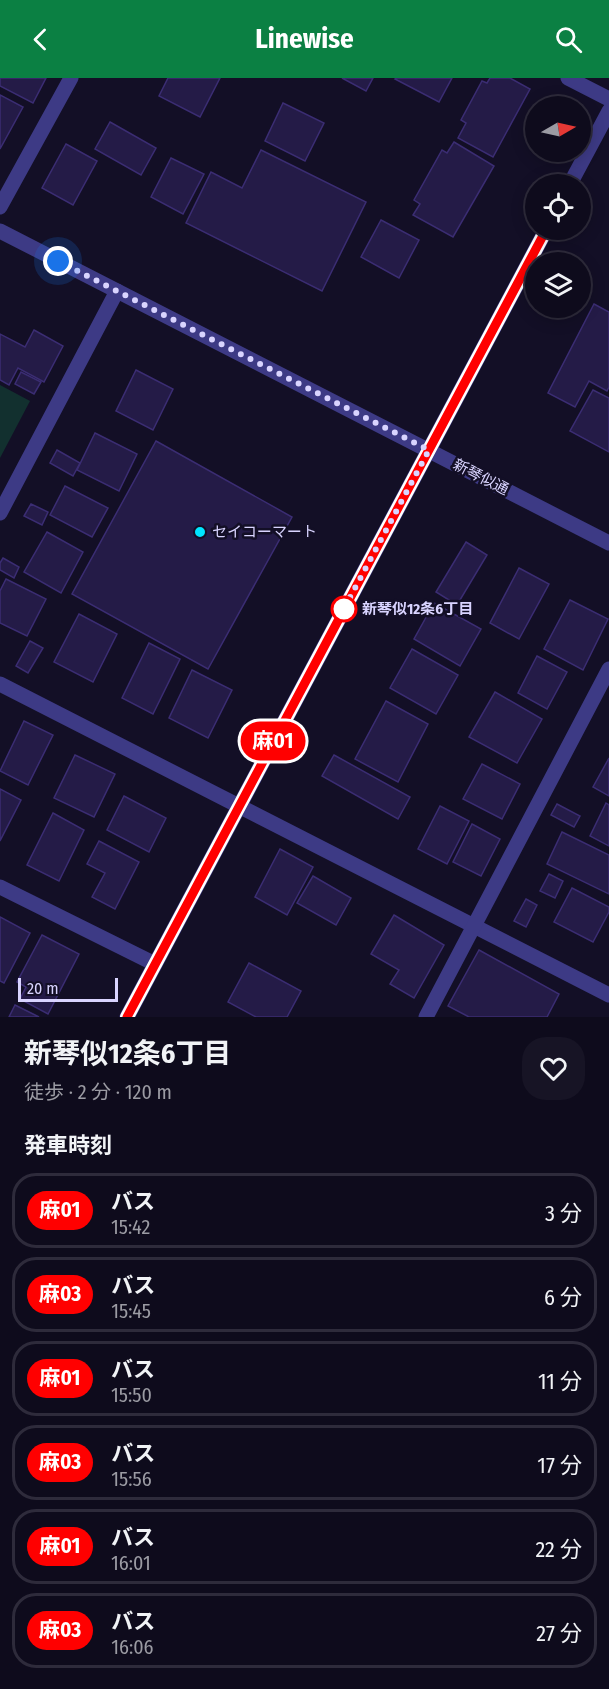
<!DOCTYPE html>
<html lang="ja">
<meta charset="utf-8">
<style>
body{margin:0;font-family:"Fira Sans Condensed","Noto Sans JP",sans-serif;background:#171425;color:#f1f3f6;height:100vh;display:flex;flex-direction:column;font-size:22px;white-space:nowrap}
*{box-sizing:border-box;margin:0}
p{font-size:20px;color:#9b9ba3}
.icon{flex:none;width:33px;height:33px;fill:none;stroke:currentColor;stroke-width:2;stroke-linecap:round;stroke-linejoin:round}
.map{position:relative;height:939px;overflow:hidden}
.details{display:flex;flex-direction:column;background:#0e0b1c;flex:1}
.details>*{flex:none}
.badge{padding:0 12px;border-radius:20px;font-size:21px;line-height:39px}
.needle{width:39px;rotate:81deg}
.controls{position:absolute;left:525px;top:18px;display:grid;gap:12px}
.controls a{display:grid;place-items:center;width:66px;height:66px;border-radius:50%;background:#0e0b1c;box-shadow:0 3px 15px #0003,0 0 0 2px #2e2b3b;font-size:30px}
.scale{position:absolute;left:18px;bottom:15px;width:100px;box-sizing:border-box;padding-left:6px;border:3px solid #d9d4ff;border-top:0;font-size:16px;line-height:21px;white-space:nowrap;color:#d9d4ff;-webkit-text-stroke:4px #130f26;paint-order:stroke}
.you{position:absolute;width:30px;height:30px;margin:-15px;border:4px solid #fff;border-radius:50%;background:#1a73e8;box-shadow:0 0 0 9px #1a73e833}
.map>.badge{position:absolute;translate:-50% -50%;box-shadow:0 0 0 3px #fff}
h2{padding:0 24px;font-size:22px;line-height:54px}
.round{display:grid;place-items:center;flex:none;width:63px;height:63px;border-radius:24px;background:#171425}
.summary{display:flex;align-items:center;justify-content:space-between;height:102px;padding:0 24px}
h1{font-size:28px;font-weight:700;line-height:45px}
ul{padding:0;list-style:none}
li{display:flex;align-items:center;gap:18px;height:75px;margin:0 12px 9px;padding:0 12px;border:3px solid #2e2b3b;border-radius:24px}
li div{flex:1}
li b{display:block;font-size:22px}
li em{font-style:normal}
li .badge{min-width:66px;font-weight:700;text-align:center}
header{display:flex;justify-content:space-between;align-items:center;height:78px;padding:0 24px;background:#0b8043;color:#fff;font-size:27px;font-weight:700}
.map>svg:first-child{display:block}
.green{fill:#12302f}
.building{fill:#241b47;stroke:#3b2d73;stroke-width:1.5}
.lines{fill:none;stroke-linecap:round;stroke-linejoin:round}
.minor{stroke:#3d3a85;stroke-width:15}
.line-casing{stroke:#fff;stroke-width:14}
.line{stroke:#f00;stroke-width:9}
.walk{stroke:#d9d4ff;stroke-width:6;stroke-dasharray:0 10.8}
.poi-dot{fill:#00e5ff;stroke:#130f26;stroke-width:2}
.stop-dot{fill:#fff;stroke:#f00;stroke-width:3}
.labels{text-anchor:middle;stroke-width:5;stroke-linejoin:round;paint-order:stroke}
.street-label{font-size:15px;fill:#d9d4ff;stroke:#130f26}
.poi-label{font-size:15px;fill:#d9d4ff;stroke:#130f26;text-anchor:start}
.stop-label{font-size:15px;font-weight:bold;fill:#d9d4ff;stroke:#130f26;text-anchor:start}
</style>
<header><svg class="icon" aria-label="back" viewBox="0 0 24 24"><path d="M15 5l-7 7 7 7"/></svg>Linewise<svg class="icon" aria-label="search" viewBox="0 0 24 24"><circle cx="10" cy="10" r="6"/><path d="M15 15l6 6"/></svg></header>
<div class="map">
<svg width="609" height="939" viewBox="0 0 609 939">
<rect width="100%" height="100%" fill="#130f26"/>
<path class="green" d="M0,307L30,323L0,380Z"/>
<g class="building">
<path d="M0,0H46L33,25L0,8Z"/>
<path d="M168,0H220L200,39L159,18Z"/>
<path d="M342,0H373L366,13Z"/>
<path d="M396,0H452L439,24L395,1Z"/>
<path d="M490,0H510L530,11L493,79L458,60L466,45L461,42L482,3L487,5Z"/>
<path d="M0,17L23,29L0,71Z"/>
<path d="M283,25L324,45L305,83L265,63Z"/>
<path d="M110,44L156,70L141,97L95,71Z"/>
<path d="M454,64L494,88L453,159L413,137L420,126L414,122L442,72L447,75Z"/>
<path d="M66,66L97,83L73,127L42,110Z"/>
<path d="M261,72L366,124L322,213L186,145L211,94L242,110Z"/>
<path d="M171,80L204,96L183,136L151,119Z"/>
<path d="M381,142L419,162L399,200L361,179Z"/>
<path d="M594,226L609,234V309L607,313L589,303L575,329L548,315Z"/>
<path d="M34,252L63,268L44,304L18,290L9,307L0,302V256L25,269Z"/>
<path d="M136,292L173,311L153,352L116,333Z"/>
<path d="M21,294L41,304L34,316L15,306Z"/>
<path d="M593,312L609,320V374L570,353Z"/>
<path d="M95,355L137,376L119,413L77,392Z"/>
<path d="M156,363L292,439L208,591L72,516Z"/>
<path d="M57,372L80,385L73,398L50,385Z"/>
<path d="M65,408L108,430L92,459L50,437Z"/>
<path d="M31,426L48,434L42,447L24,438Z"/>
<path d="M47,454L83,474L61,515L24,494Z"/>
<path d="M466,464L487,477L457,527L436,514Z"/>
<path d="M3,480L19,489L14,500L0,492V485Z"/>
<path d="M519,490L549,506L519,561L490,545Z"/>
<path d="M6,501L46,521L27,558L0,545V513Z"/>
<path d="M570,522L608,541L583,592L544,571Z"/>
<path d="M434,525L481,551L460,588L414,561Z"/>
<path d="M79,536L117,556L93,604L54,584Z"/>
<path d="M30,563L43,570L28,595L16,588Z"/>
<path d="M149,565L180,581L153,636L122,620Z"/>
<path d="M412,571L458,597L436,636L390,610Z"/>
<path d="M537,578L567,594L547,631L518,615Z"/>
<path d="M192,592L232,612L208,660L169,640Z"/>
<path d="M495,614L542,641L517,685L469,659Z"/>
<path d="M386,623L428,646L398,704L355,681Z"/>
<path d="M24,643L53,657L28,707L0,693Z"/>
<path d="M75,677L115,696L94,739L54,720Z"/>
<path d="M334,677L410,719L398,741L322,698Z"/>
<path d="M609,680V718L593,709Z"/>
<path d="M482,686L520,706L502,741L463,721Z"/>
<path d="M0,711L21,722L0,763Z"/>
<path d="M124,718L166,740L149,774L107,752Z"/>
<path d="M606,725L609,727V768L590,758Z"/>
<path d="M557,726L580,738L574,749L551,737Z"/>
<path d="M440,728L469,743L447,786L418,771Z"/>
<path d="M53,735L84,752L59,803L27,787Z"/>
<path d="M472,746L500,761L481,798L453,784Z"/>
<path d="M562,754L609,777V816L547,786Z"/>
<path d="M99,763L139,784L115,831L92,819L105,795L87,786Z"/>
<path d="M280,771L313,789L287,837L255,819Z"/>
<path d="M549,796L563,803L555,820L540,813Z"/>
<path d="M313,798L351,820L336,847L297,825Z"/>
<path d="M572,810L609,829V834L593,864L554,844Z"/>
<path d="M526,821L537,827L526,849L514,843Z"/>
<path d="M394,837L444,867L414,920L390,906L399,892L371,876Z"/>
<path d="M0,839L30,855L4,905L0,903Z"/>
<path d="M42,857L79,876L48,936L20,921L26,909L17,904Z"/>
<path d="M479,872L559,916L547,939H469L448,928Z"/>
<path d="M249,885L301,913L287,939H256L228,924Z"/>
<path d="M15,927L39,939H9Z"/>
</g>
<g class="lines">
<g class="minor">
<path d="M568,0L609,21"/>
<path d="M570,106L609,33"/>
<path d="M0,129L71,0"/>
<path d="M0,153L609,465"/>
<path d="M0,435L117,213"/>
<path d="M0,606L609,917"/>
<path d="M0,809L155,886"/>
<path d="M127,939L546,152"/>
<path d="M426,939L609,591"/>
</g>
</g>
<g class="lines">
<g class="line-casing">
<path id="line" d="M127,939L546,152"/>
</g>
<use href="#line" class="line"/>
<path class="walk" d="M58,183L429,372L339,540L344,531"/>
</g>
<circle class="poi-dot" cx="200" cy="454" r="6"/>
<circle class="stop-dot" cx="344" cy="531" r="12"/>
<g class="labels">
<g class="street-label">
<text transform="translate(481 399) rotate(27)" y="5">新琴似通</text>
</g>
<g class="poi-label">
<text x="212" y="459">セイコーマート</text>
</g>
<g class="stop-label">
<text x="362" y="536">新琴似12条6丁目</text>
</g>
</g>
</svg>
<div class="controls">
<a><svg class="needle" viewBox="-14 -14 28 28"><path d="M0-13l5 13h-10z" fill="#e53935"/><path d="M0 13l5-13h-10z" fill="#9b9ba3"/></svg></a>
<a><svg class="icon" aria-label="locate" viewBox="0 0 24 24"><circle cx="12" cy="12" r="6"/><path d="M12 2v4M12 18v4M2 12h4M18 12h4"/></svg></a>
<a><svg class="icon" aria-label="layers" viewBox="0 0 24 24"><path d="M12 4l9 5-9 5-9-5zM3 14l9 5 9-5"/></svg></a>
</div>
<div class="scale">20 m</div>
<div class="you" style="left:58px;top:183px"></div>
<b class="badge" style="left:273px;top:663px;background:#f00;color:#fff">麻01</b>
</div>
<section class="details">
<div class="summary"><div><h1>新琴似12条6丁目</h1><p>徒歩 · 2 分 · 120 m</p></div><a class="round"><svg class="icon" aria-label="heart" viewBox="0 0 24 24"><path d="M12 20l-8-8c-3-5 5-10 8-4 3-6 11-1 8 4z"/></svg></a></div>
<h2>発車時刻</h2>
<ul>
<li><span class="badge" style="background:#f00;color:#fff">麻01</span><div><b>バス</b><p>15:42</p></div><em>3 分</em></li>
<li><span class="badge" style="background:#f00;color:#fff">麻03</span><div><b>バス</b><p>15:45</p></div><em>6 分</em></li>
<li><span class="badge" style="background:#f00;color:#fff">麻01</span><div><b>バス</b><p>15:50</p></div><em>11 分</em></li>
<li><span class="badge" style="background:#f00;color:#fff">麻03</span><div><b>バス</b><p>15:56</p></div><em>17 分</em></li>
<li><span class="badge" style="background:#f00;color:#fff">麻01</span><div><b>バス</b><p>16:01</p></div><em>22 分</em></li>
<li><span class="badge" style="background:#f00;color:#fff">麻03</span><div><b>バス</b><p>16:06</p></div><em>27 分</em></li>
</ul>
</section>
